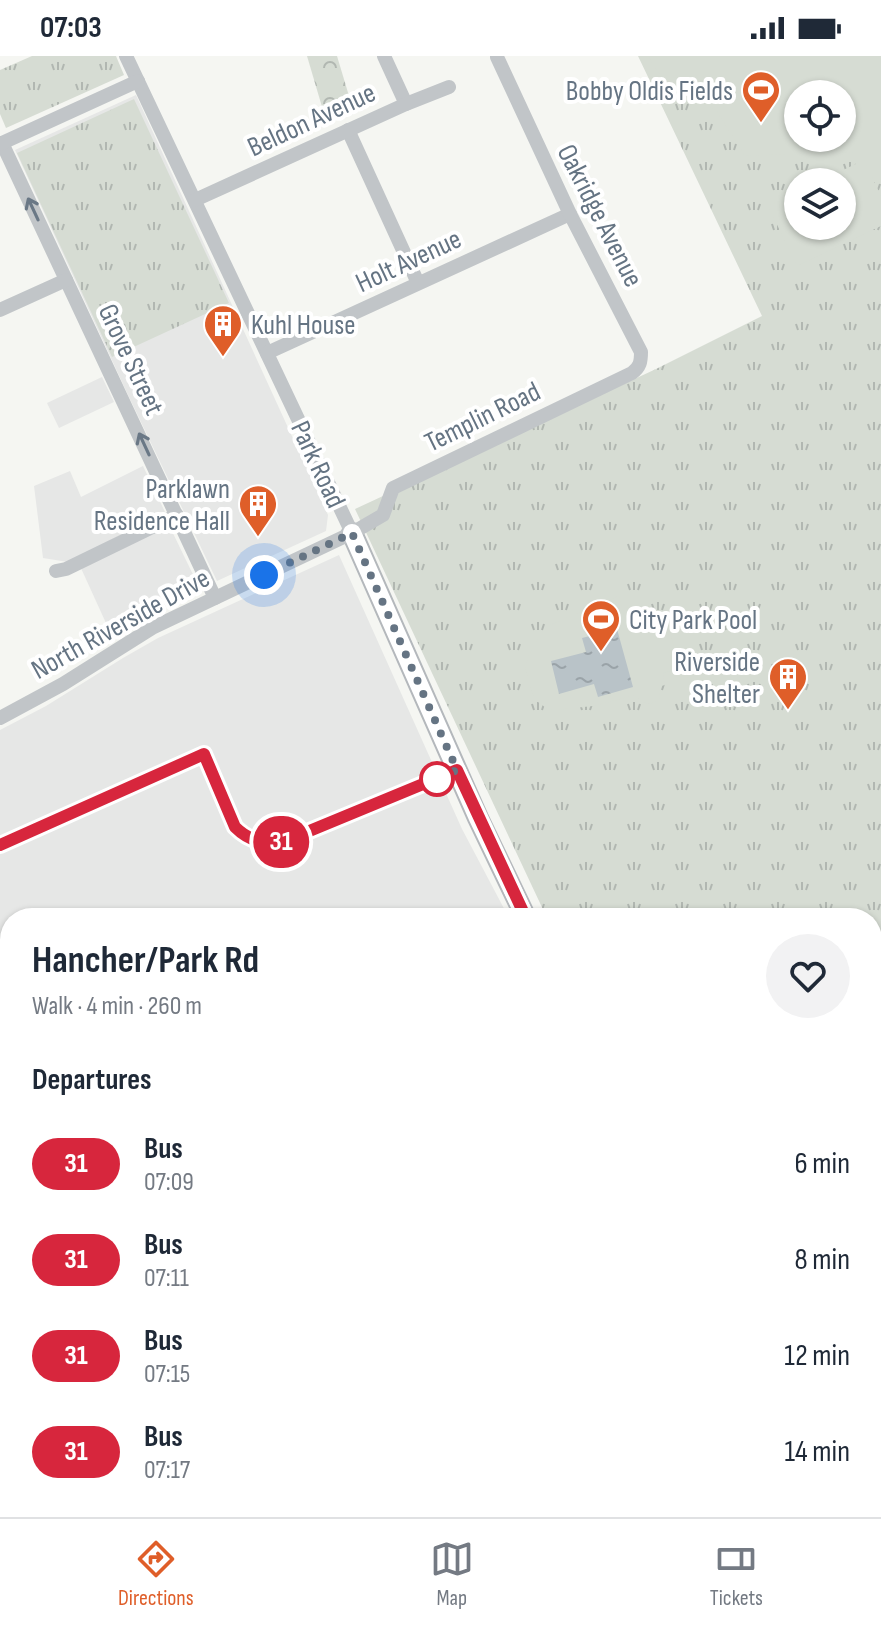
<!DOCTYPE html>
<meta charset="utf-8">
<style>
body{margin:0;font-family:"Sofia Sans Condensed",sans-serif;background:#f2f2f3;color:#1f2937;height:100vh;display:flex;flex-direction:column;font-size:30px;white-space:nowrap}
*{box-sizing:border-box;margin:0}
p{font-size:26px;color:#747a83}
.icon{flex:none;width:44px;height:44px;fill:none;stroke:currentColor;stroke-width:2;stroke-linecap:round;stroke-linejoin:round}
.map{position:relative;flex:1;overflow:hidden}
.sheet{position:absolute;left:0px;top:852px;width:882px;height:610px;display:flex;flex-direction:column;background:#fff;border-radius:32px 32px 0 0;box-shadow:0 2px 6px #0004}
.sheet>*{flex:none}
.badge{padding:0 16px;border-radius:26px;font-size:28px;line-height:52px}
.tools{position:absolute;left:784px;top:24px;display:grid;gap:16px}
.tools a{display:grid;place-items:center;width:72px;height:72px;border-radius:50%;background:#fff;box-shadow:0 2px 6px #0004;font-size:40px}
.you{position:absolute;width:40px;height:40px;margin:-20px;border:6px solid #fff;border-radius:50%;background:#1a73e8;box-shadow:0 0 0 12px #1a73e833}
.map>.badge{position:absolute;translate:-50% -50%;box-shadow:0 0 0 4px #fff}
h2{padding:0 32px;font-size:30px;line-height:72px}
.round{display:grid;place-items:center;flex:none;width:84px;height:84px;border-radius:42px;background:#f2f2f3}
.headline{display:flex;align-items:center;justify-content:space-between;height:136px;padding:0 32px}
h1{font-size:38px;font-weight:700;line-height:60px}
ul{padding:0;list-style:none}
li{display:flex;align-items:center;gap:24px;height:96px;padding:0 32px}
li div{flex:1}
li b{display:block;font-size:30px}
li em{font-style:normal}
li .badge{min-width:88px;font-weight:700;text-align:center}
.status{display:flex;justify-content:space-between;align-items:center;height:56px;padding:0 40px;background:#fff;direction:ltr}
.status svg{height:22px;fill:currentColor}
.tab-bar{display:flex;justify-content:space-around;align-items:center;height:112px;border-top:2px solid #e0e1e3;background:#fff;font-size:22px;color:#747a83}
.tab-bar a{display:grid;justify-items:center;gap:4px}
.tab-bar .on{color:#df5e29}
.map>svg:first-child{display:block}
.built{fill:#e6e7e6}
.forest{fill:url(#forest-crowns)}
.park{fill:url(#park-tufts);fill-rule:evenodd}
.pitch{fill:#d6dcd3;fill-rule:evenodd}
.water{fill:url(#water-ripples)}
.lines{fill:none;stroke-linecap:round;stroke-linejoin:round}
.major-casing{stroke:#b4b8bc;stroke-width:22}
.minor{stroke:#c1c5c8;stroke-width:14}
.major{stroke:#fff;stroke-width:18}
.oneway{stroke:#6a7886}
.line-casing{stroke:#fff;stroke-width:18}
.line{stroke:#d7263d;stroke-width:12}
.walk{stroke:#657483;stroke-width:8;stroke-dasharray:0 14.4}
.stop-dot{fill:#fff;stroke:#d7263d;stroke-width:4}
.labels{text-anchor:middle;stroke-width:8;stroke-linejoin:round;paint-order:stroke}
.poi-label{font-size:28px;fill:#657483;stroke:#fff;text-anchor:end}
.street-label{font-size:28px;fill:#657483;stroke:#fff}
</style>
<div class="status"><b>07:03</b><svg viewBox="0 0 49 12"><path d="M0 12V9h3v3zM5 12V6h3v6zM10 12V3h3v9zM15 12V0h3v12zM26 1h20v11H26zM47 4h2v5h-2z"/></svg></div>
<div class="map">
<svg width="881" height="1461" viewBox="0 0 881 1461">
<defs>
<pattern id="forest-crowns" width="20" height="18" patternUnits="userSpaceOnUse" patternTransform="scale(2)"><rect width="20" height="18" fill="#d6dcd3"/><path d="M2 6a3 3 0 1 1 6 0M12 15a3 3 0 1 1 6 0" fill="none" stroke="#b1b7b1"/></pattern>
<pattern id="park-tufts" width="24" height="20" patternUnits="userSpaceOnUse" patternTransform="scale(2)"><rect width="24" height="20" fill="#d6dcd3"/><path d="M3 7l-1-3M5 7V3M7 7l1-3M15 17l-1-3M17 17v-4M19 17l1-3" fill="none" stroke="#b1b7b1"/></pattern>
<pattern id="water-ripples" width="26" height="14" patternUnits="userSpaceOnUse" patternTransform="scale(2)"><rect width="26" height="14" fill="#b9c3c8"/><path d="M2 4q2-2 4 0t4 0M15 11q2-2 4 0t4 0" fill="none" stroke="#9aa3a8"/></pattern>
</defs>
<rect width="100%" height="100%" fill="#f5f6f2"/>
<g class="built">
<path d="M136,39L328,459L326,475L217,525L128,339L15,94Z"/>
<path d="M102,321L114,346L59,372L47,347Z"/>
<path d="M143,410L165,456L68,506L43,502L34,430L70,415L81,441Z"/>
<path d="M168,467L200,533L111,578L80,510Z"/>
<path d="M339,499L462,773L509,862H10V1048L0,1045V674L46,650L123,602L158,582Z"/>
<path d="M0,1174L10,1176V1392L0,1401Z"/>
</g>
<g class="forest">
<path d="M307,0H337L352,50L325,61Z"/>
<path d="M0,1210L10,1213V1285L0,1282Z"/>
</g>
<g class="park">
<path d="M32,0H116L124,19L6,72L0,58V14Z"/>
<path d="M638,0H881V1082L872,1084V862H547L355,453L656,313L762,260ZM798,38H842V82H798ZM798,126H842V170H798Z"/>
<path d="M134,43L229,247L112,301L17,97Z"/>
</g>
<g class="pitch">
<path d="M648,0H881V111L851,96L745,100L716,54L667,30ZM798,38H842V82H798Z"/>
<path d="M864,104L881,140V170L797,210L768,150L798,136V170H842V126H818Z"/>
<path d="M619,540L626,568L660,559L661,563H663L668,580H671L675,595L672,596L677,613L663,617L665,629L661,630L659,643C651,651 642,648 636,639L593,650L556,654L546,652L538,646L533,639L525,612L529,599L540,579L550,569Z"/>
</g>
<g class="water">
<path d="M617,573L633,631L598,641L594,628L559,638L551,605L586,596L582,582Z"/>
<path d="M0,1045L10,1048V1176L0,1174Z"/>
<path d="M881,1082V1210L872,1213V1084Z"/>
</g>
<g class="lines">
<g class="major-casing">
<g id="major">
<path d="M352,477L478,762L526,862"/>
<path d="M872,1251L881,1248"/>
<path d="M348,1461L368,1452"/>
</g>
</g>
<g class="minor">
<path d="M126,0L352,477"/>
<path d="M384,0L406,48"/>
<path d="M348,74L418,227"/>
<path d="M2,87L215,542"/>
<path d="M0,88L138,25"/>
<path d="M195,144L406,48L449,31"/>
<path d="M0,254L66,224"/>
<path d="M267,297L570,158"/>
<path d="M56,515L66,513L177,459"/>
<path d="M0,662L63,628L152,572L352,477L383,459L393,432L632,317C640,311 641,306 641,296L570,158L497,1"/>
<path d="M872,1336L881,1326"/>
<path d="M0,1425L10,1448"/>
<path d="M204,1452L208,1461"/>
<path d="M400,1452L404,1461"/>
<path d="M592,1452L596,1461"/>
<path d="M776,1461L787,1452"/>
</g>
<use href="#major" class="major"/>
</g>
<defs><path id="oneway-shaft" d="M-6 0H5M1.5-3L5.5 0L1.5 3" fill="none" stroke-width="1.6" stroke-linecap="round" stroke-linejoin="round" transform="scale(2)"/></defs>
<g class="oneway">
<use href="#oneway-shaft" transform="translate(33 153) rotate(-115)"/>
<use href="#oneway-shaft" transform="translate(144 388) rotate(-115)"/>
</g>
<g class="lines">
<g class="line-casing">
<path id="line" d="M0,789L204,698L235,771C251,787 269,790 290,783L457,714L526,862"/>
</g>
<use href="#line" class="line"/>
<path class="walk" d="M264,519L352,477L457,714L437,723"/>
</g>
<defs>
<g id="stadium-pin" transform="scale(2)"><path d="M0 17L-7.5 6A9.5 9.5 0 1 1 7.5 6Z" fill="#df5e29" stroke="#fff"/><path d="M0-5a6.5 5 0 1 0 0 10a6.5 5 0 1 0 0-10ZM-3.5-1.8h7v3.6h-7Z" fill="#fff"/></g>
<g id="building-pin" transform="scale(2)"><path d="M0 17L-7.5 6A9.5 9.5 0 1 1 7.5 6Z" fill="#df5e29" stroke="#fff"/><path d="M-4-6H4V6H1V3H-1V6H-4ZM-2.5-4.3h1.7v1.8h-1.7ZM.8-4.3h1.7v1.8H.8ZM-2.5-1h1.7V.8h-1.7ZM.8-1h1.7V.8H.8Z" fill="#fff"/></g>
</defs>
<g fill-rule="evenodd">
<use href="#stadium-pin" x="761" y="34"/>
<use href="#building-pin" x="223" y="268"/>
<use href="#building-pin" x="258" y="448"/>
<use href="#stadium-pin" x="601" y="563"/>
<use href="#building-pin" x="788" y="621"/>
</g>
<circle class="stop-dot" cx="437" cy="723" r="16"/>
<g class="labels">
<g class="poi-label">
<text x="733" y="44">Bobby Oldis Fields</text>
<text x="251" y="278" text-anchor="start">Kuhl House</text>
<text x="230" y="442">Parklawn<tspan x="230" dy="32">Residence Hall</tspan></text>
<text x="629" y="573" text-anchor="start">City Park Pool</text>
<text x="760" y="615">Riverside<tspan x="760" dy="32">Shelter</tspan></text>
</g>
<g class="street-label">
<text transform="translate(311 63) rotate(-25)" y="10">Beldon Avenue</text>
<text transform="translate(601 159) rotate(63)" y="10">Oakridge Avenue</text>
<text transform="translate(408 204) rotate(-25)" y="10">Holt Avenue</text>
<text transform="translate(132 303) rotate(65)" y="10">Grove Street</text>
<text transform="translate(482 360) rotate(-26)" y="10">Templin Road</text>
<text transform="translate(319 408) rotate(65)" y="10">Park Road</text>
<text transform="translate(120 567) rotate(-29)" y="10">North Riverside Drive</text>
</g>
</g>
</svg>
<div class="tools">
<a><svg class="icon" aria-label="locate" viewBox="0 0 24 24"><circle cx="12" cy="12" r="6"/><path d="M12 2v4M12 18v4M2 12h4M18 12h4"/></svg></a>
<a><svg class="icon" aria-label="layers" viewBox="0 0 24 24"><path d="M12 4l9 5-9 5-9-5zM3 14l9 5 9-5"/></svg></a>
</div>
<div class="you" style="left:264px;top:519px"></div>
<b class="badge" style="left:281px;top:786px;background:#d7263d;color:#fff">31</b>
<section class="sheet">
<div class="headline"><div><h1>Hancher/Park Rd</h1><p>Walk · 4 min · 260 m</p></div><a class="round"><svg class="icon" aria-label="heart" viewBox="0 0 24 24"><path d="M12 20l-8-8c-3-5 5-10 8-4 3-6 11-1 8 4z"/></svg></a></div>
<h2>Departures</h2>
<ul>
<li><span class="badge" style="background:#d7263d;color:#fff">31</span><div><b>Bus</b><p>07:09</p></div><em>6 min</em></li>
<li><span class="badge" style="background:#d7263d;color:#fff">31</span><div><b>Bus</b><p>07:11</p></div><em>8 min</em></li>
<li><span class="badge" style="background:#d7263d;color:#fff">31</span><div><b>Bus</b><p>07:15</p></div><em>12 min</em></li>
<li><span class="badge" style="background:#d7263d;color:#fff">31</span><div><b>Bus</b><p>07:17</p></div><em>14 min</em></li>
</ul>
</section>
</div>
<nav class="tab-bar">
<a class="on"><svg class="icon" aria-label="directions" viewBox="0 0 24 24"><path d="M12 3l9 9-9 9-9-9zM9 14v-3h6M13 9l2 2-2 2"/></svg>Directions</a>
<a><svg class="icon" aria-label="map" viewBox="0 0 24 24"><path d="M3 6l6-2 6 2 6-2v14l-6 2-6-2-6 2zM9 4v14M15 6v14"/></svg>Map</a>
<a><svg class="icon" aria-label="tickets" viewBox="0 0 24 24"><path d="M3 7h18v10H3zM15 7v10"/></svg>Tickets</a>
</nav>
